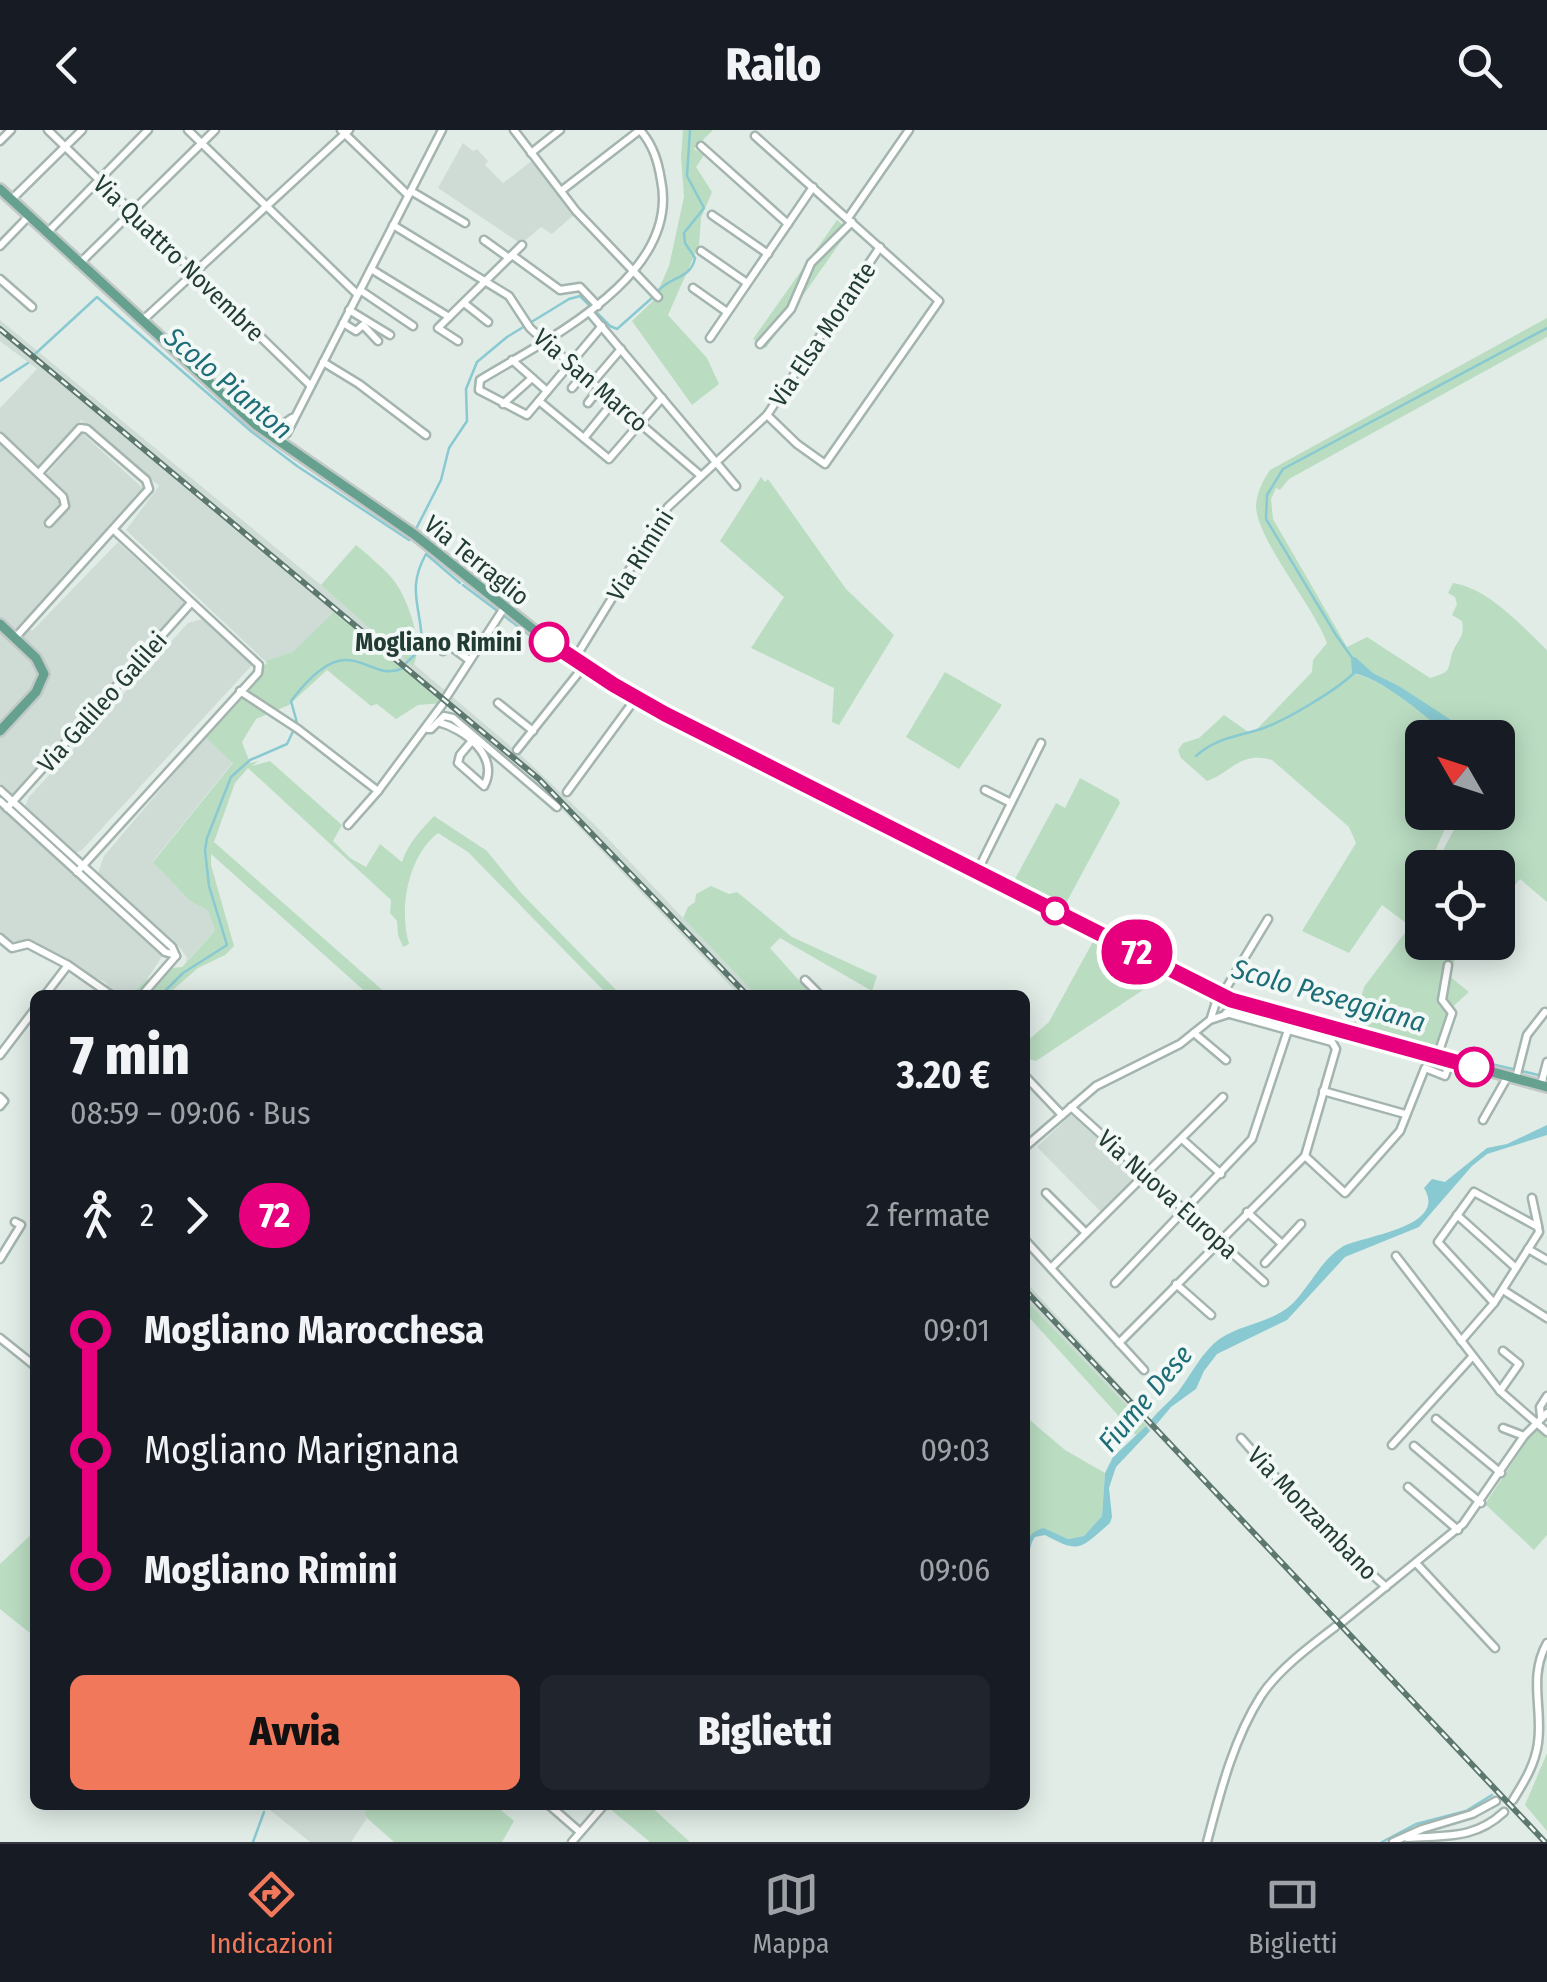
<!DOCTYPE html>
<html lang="it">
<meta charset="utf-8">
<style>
body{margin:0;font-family:"Fira Sans Condensed",sans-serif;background:#20242c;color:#f1f3f6;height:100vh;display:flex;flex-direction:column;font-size:38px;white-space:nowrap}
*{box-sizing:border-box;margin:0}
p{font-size:32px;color:#9ea1a6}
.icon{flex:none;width:55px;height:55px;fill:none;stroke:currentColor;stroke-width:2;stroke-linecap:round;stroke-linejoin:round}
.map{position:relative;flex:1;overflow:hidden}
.drawer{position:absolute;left:30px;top:860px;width:1000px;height:820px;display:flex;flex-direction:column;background:#171b24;border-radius:15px;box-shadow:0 5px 25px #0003}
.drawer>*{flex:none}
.badge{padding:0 20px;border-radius:32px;font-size:35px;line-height:65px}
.needle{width:65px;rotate:309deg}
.tools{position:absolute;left:1405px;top:590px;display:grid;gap:20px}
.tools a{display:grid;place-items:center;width:110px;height:110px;border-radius:15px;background:#171b24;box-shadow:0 5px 25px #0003;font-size:50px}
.map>.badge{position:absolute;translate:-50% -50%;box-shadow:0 0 0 5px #fff}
.legs{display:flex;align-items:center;gap:15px;height:110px;padding:0 40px;font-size:32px}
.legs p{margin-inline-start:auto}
.head{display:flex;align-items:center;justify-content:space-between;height:170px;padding:0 40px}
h1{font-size:55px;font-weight:800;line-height:75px}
.cta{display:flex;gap:20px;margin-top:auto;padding:20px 40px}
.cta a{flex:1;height:115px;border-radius:15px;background:#f1785a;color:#111;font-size:40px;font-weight:800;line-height:115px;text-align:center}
.cta a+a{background:#20242c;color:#f1f3f6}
ul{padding:0 40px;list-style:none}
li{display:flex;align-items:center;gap:35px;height:120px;font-size:38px}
li i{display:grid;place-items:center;width:15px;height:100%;margin:0 12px;background:currentColor}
li i::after{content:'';width:25px;height:25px;margin:-12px;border:8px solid;border-radius:50%;background:#171b24}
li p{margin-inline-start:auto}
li:first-child i{background:linear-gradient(#0000 50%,currentColor 0)}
li:last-child i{background:linear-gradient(currentColor 50%,#0000 0)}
header{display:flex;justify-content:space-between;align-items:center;height:130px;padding:0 40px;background:#171b24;font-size:45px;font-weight:800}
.tabs{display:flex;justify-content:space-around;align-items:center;height:140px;border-top:2px solid #363941;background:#171b24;font-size:28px;color:#9ea1a6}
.tabs a{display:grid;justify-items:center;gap:5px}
.tabs .current{color:#f1785a}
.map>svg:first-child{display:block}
.built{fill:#cfdcd5}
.green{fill:#baddc2}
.water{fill:#89c9d1}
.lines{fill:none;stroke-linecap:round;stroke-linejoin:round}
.stream{stroke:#89c9d1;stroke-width:2.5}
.minor-casing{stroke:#a4b4ae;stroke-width:11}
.major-casing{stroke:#c1c8c6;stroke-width:14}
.minor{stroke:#fff;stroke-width:6}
.major{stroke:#66a18f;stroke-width:9}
.rail-casing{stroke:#5c786f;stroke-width:6}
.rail{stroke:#f2f8f5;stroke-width:2.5;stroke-dasharray:8;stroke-linecap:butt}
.line-1-casing{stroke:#fff;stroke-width:22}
.line-1{stroke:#e6007e;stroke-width:15}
.stop-1-dot{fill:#fff;stroke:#e6007e;stroke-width:5}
.labels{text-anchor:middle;stroke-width:8;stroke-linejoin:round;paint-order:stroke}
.street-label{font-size:25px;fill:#223c34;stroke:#f2f8f5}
.stop-label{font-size:25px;font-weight:bold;fill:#223c34;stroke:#f2f8f5;text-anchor:end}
.water-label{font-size:28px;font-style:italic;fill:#1c6d78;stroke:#f2f8f5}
</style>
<header><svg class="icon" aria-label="back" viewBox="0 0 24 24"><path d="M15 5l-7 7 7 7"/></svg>Railo<svg class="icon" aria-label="search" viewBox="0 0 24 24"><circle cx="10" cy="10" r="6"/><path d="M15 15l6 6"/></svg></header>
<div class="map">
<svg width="1547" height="1712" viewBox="0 0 1547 1712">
<rect width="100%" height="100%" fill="#e1ece7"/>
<g class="built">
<path d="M463,13L473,21L477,19L488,31L485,35L503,53L533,30L576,83L552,104L541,97L521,114L438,58Z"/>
<path d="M0,190L321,455L522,626L597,697L756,865H739L529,645L335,483L293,523L265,531L126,400L159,356L81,290L47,330L34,340L36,347L48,343L82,303L144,359L25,493L32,501L118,412L184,473L176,486L21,660L12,665L0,653V278L37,239L0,211Z"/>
<path d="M202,489L252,535L82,720L76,723L25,676L29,667L188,493Z"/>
<path d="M205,607L233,632L153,731L189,770L208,781L215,801L185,833L187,828L181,819L98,743L104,726Z"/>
<path d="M0,676L163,825L147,849L129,865H115L105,852L72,837L68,831L35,813L10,811L0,804Z"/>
<path d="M1071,985L1138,1045L1103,1084L1037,1017Z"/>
<path d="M1025,1151L1156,1295L1150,1301L1025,1169Z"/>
<path d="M264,1675H362L367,1688L351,1712H310Z"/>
</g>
<g class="green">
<path d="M683,0H713L694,19L704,25L696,37L712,62L701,88L699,115L668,185L707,228L719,254L692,275L632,191L654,170L669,136L684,67L681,26Z"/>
<path d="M837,90L849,100L766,218L753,209Z"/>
<path d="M1547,188V207L1289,349L1280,360L1276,358L1271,369L1273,389L1347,517L1367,507L1430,548C1454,541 1446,540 1453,521C1458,509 1465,507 1462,491L1452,485L1457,474L1455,467L1448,463L1453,453C1488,458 1522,496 1547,520V772L1520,749L1498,776V738L1434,737L1463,683L1498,682V608L1477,607L1453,594L1399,556L1373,543L1355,528L1352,543C1385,550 1424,585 1450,607L1422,608V682L1452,683L1428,737L1422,738V812L1468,813L1456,827L1448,845L1469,862L1449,880L1445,919L1354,894L1364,857L1410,796L1382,775L1349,823L1302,801L1356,713L1349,697L1272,630C1240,621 1232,642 1207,651L1181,628L1178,620L1183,613L1199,608L1224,585L1250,603L1254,602L1312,542L1313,530L1327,513C1313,475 1258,411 1256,377C1256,364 1263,350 1270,340Z"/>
<path d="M761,347L765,352L768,349L846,459L894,505L839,595L832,592L834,558L751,518L784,467L720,411Z"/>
<path d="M356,415C368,425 381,436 391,447C407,465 425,515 413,536L321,455Z"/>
<path d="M334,482L444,573L418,575L396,589L377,574L371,576L327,540L289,575L256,589L242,612L250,633L258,631L252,636L270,631L342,695L333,711L350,728L366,737L380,714L402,732C408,713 421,700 434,686L487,721L521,763L621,865H608L468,722L438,703C407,727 399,780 409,814L403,817L398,805L397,791L390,783L391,770L248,638L235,653L214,712L388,865H369L211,724V735L234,816L225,825L198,838L167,865H129L147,849L156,856L172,838L182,837L215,801L208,781L189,770L153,732L233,633L205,607L267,533L265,531L293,522Z"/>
<path d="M945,542L1002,575L959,639L906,607Z"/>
<path d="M1080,648L1118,669L1120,673L1065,775L1014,751L1056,673L1065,678Z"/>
<path d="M711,756L729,764L737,762L792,807L877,846L872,861L780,808L770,818L812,865H756L683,788L688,777L695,772L696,764Z"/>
<path d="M1096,806L1167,844L1036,931L1025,928V913L1049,892Z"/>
<path d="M1025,1169L1146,1296L1136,1305L1025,1183Z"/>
<path d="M1025,1286L1065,1320L1105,1343L1102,1386L1084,1406L1068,1409L1044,1398L1025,1412Z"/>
<path d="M1535,1299L1547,1305V1405L1534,1420L1485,1374Z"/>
<path d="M35,1401V1507L0,1479V1434Z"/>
<path d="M1547,1623V1701L1525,1675Z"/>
<path d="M362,1675H495L514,1691L502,1712H394L367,1688Z"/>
<path d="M613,1675H649L690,1712H650L610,1679Z"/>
</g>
<g class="water">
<path d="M1355,527L1373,543L1399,556L1477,607H1450C1426,587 1383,548 1352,543L1351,528Z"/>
<path d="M1547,995V1005L1487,1024L1472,1036L1419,1097L1345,1127L1287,1190L1217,1224L1204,1241L1196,1259L1171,1277L1156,1295L1151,1290C1159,1280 1169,1272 1178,1262C1192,1244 1202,1221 1221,1208C1243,1194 1270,1193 1291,1175C1309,1158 1321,1130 1342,1117C1360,1106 1449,1098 1424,1058L1432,1049L1445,1052L1487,1018L1507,1014Z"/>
<path d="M1146,1296L1150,1301L1116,1337L1109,1358L1112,1387L1110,1393C1080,1419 1080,1424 1045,1405L1035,1407C1026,1419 1032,1435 1025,1449C1025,1428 1019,1404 1044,1398L1068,1409L1084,1406L1102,1386L1105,1343L1113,1327Z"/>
</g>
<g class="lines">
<g class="stream">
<path d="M658,161C671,146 691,149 695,128L685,113L684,103L704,78L687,46L690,0"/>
<path d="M35,224L97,167L252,302L297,336L409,410L411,408"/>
<path d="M0,251L28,233"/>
<path d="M416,399L441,350L449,318L467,291L466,259L477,232L507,207L569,169L580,166L610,196L617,199L653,167"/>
<path d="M463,455L576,540"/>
<path d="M1353,529L1336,505L1266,389L1267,365L1283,339L1547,198"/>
<path d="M406,533L422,518C423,480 405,461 426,424L460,453"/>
<path d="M583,544L627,573L1074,800"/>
<path d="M1196,626C1216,608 1236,607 1261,599C1285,591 1337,560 1355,542"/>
<path d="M984,737L1127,809"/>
<path d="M1163,826L1234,862L1461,927L1547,947"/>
<path d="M161,865L183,843L227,815L209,756L205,720L207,708L231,647L250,630L287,614L297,593L291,571C303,555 325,528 348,530C367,531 381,547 401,539"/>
<path d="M265,1676V1675"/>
<path d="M253,1712L264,1682"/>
<path d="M1382,1712L1416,1694L1466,1681L1492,1665"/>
</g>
<g class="minor-casing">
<g id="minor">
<path d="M48,0L310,255"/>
<path d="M188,0L357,164"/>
<path d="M341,0L408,65"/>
<path d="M514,0L576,81L658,167"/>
<path d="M755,6L939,171L825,334L797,314L767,285"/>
<path d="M0,11L11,0"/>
<path d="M701,16L788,94"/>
<path d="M531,23L560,0"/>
<path d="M411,61L465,93"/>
<path d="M561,61L640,0"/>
<path d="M11,70L82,0"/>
<path d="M712,85L768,124"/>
<path d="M848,88L909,0"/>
<path d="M393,95L509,166L530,198L543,210L700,345"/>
<path d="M47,103L148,0"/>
<path d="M484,110L509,128"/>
<path d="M0,116L28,87"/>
<path d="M701,121L747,153"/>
<path d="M512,125L560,160L580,157L598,176"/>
<path d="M79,134L215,0"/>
<path d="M371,139L449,187L522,115"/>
<path d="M0,149L32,177"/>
<path d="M693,158L727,182"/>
<path d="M360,160L413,196"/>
<path d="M464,173L488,192"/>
<path d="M349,180L390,205"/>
<path d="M590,183L736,356"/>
<path d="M449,187L438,198L458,211"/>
<path d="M142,191L349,0"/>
<path d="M343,193L356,201L363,195L378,211"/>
<path d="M602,196L527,285L479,260L480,250C547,209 681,146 661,50C658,31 653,15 640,0"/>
<path d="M710,208L813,57"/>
<path d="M760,214L791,179L811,133L852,92"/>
<path d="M512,230L547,261"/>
<path d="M323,232L359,254L426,305"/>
<path d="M592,253L621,219"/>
<path d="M572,258L583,245"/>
<path d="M539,271L609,329L662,268"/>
<path d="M588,273L599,259"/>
<path d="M503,274L532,248"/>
<path d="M263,297H279L292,288"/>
<path d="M0,307L63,367L65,376L49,393"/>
<path d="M584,308L614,271"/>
<path d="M276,310L287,303L442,0"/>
<path d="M15,508L149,359L146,350L87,299L80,298L39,343"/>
<path d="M443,521L449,515L469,530"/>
<path d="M574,530L668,377L767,285L880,117"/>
<path d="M240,561L298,599L378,661L442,575"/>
<path d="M447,566L504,478"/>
<path d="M498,573L533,601"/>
<path d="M438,592C465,599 500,627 484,656L458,633L460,625L471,612"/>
<path d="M428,599H431L444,586L453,588L557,677"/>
<path d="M517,620L584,536"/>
<path d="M0,660L172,817L176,826"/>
<path d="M985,660L1011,673"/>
<path d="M567,662L636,568"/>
<path d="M0,671L165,822L175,825"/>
<path d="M7,678L191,473"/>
<path d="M348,695L378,661"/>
<path d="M77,742L258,543L259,535L114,400"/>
<path d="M977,742L1041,613"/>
<path d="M0,808L12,818L28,814L68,835L111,865"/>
<path d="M805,850L820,865"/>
<path d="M1209,859L1216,872L1211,888"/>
<path d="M45,865L68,835"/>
<path d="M142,865L176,826"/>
<path d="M1222,865L1268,789"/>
<path d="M1194,903L1226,930"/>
<path d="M0,925L35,879"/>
<path d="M1437,927L1452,883L1442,870L1448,835"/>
<path d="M1025,946L1062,985"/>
<path d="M1516,948L1527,905L1545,882"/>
<path d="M1541,955L1547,932"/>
<path d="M1323,961L1405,984"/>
<path d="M0,967L4,971L0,976"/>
<path d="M1071,977L1264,1152"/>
<path d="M1483,990L1508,946"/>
<path d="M1182,1009L1221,1044"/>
<path d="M1025,1017L1096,956L1180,914L1210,890L1249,877"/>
<path d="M1305,1026L1345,1063L1400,1001L1425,938L1445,946L1450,931"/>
<path d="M1046,1063L1086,1103"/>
<path d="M1532,1068L1538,1096"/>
<path d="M1247,1082L1282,1114"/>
<path d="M1457,1085L1516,1138"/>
<path d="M1025,1110L1144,1240"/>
<path d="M1528,1119L1547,1130"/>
<path d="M1396,1126L1500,1261L1547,1302"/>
<path d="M0,1129L21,1095L15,1092"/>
<path d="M1265,1133L1301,1094"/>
<path d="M1051,1138L1223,967"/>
<path d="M1115,1153L1252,1009L1288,900"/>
<path d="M1176,1154L1211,1185"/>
<path d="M1503,1160L1547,1188"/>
<path d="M1494,1173L1438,1112L1474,1062L1538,1097"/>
<path d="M0,1208L35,1236"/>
<path d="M1461,1211L1494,1173L1539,1102L1538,1097"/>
<path d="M1119,1213L1305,1026L1336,919L1332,912L1226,883"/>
<path d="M1500,1261L1519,1234L1503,1221"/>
<path d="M1541,1287L1540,1277L1547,1266"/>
<path d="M1436,1289L1501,1343"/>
<path d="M1503,1298L1524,1306"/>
<path d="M1241,1308L1319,1396L1386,1457"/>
<path d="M1392,1315L1472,1227"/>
<path d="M1414,1316L1481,1373"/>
<path d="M1408,1357L1458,1400"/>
<path d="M1416,1433L1495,1518"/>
<path d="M1341,1493L1463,1394L1524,1306L1547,1283"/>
<path d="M1513,1670C1524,1652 1535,1635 1538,1613C1543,1578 1528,1547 1547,1513"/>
<path d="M549,1675L580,1702"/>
<path d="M1407,1708C1445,1705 1474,1710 1504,1682"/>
<path d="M572,1712L604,1675"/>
<path d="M1207,1712C1220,1663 1233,1610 1261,1566C1278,1540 1310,1516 1335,1497"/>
<path d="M1393,1712L1422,1699L1472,1684L1496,1671"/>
</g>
</g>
<g class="major-casing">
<g id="major">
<path d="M0,59L256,295L415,405L544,508L636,568L1231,870L1547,957"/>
<path d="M0,494L36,528L44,544L36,562L0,601"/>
</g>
</g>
<use href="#minor" class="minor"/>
<use href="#major" class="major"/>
<g class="rail-casing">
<g id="rail">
<path d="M0,199L539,649L747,865"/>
<path d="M1025,1160L1545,1712"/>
</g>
</g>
<use href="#rail" class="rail"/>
</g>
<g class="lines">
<g class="line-1-casing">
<path id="line-1" d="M549,512L614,555L665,584L1231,870L1474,937"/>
</g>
<use href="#line-1" class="line-1"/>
</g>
<g class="stop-1-dot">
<circle cx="549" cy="512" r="18"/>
<circle cx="1055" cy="781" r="12"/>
<circle cx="1474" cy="937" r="18"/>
</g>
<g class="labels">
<g class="street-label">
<text transform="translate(179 128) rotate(44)" y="9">Via Quattro Novembre</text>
<text transform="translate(822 204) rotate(-56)" y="9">Via Elsa Morante</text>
<text transform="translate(591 250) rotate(41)" y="9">Via San Marco</text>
<text transform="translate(640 425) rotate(-58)" y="9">Via Rimini</text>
<text transform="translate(477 430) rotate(39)" y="9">Via Terraglio</text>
<text transform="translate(102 572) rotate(-48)" y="9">Via Galileo Galilei</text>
<text transform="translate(1168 1064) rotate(42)" y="9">Via Nuova Europa</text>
<text transform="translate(1313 1383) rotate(46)" y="9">Via Monzambano</text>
</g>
<g class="stop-label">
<text x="522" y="521">Mogliano Rimini</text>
</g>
<g class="water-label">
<text transform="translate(229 253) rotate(40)" y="10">Scolo Pianton</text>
<text transform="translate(1329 865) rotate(16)" y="10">Scolo Peseggiana</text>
<text transform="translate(1145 1268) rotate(-50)" y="10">Fiume Dese</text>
</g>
</g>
</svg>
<div class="tools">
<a><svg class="needle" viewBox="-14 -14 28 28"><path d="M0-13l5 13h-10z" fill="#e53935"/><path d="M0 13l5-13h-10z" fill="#9ea1a6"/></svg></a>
<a><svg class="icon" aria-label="locate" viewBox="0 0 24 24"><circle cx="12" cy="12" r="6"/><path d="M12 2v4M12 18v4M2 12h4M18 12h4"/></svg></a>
</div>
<b class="badge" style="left:1137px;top:822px;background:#e6007e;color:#fff">72</b>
<section class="drawer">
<div class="head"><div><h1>7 min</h1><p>08:59 – 09:06 · Bus</p></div><b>3.20 €</b></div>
<div class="legs"><svg class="icon" aria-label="walk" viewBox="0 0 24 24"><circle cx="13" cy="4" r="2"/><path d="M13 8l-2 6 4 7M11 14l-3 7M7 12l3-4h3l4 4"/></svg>2<svg class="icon" aria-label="forward" viewBox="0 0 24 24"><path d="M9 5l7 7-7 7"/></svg><b class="badge" style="background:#e6007e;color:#fff">72</b><p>2 fermate</p></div>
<ul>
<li><i style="color:#e6007e"></i><b>Mogliano Marocchesa</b><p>09:01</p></li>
<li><i style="color:#e6007e"></i><span>Mogliano Marignana</span><p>09:03</p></li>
<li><i style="color:#e6007e"></i><b>Mogliano Rimini</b><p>09:06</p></li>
</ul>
<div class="cta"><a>Avvia</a><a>Biglietti</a></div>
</section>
</div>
<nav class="tabs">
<a class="current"><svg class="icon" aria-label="directions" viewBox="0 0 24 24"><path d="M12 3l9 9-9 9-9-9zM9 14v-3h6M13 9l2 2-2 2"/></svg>Indicazioni</a>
<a><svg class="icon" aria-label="map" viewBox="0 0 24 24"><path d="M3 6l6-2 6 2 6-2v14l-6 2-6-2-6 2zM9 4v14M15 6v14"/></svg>Mappa</a>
<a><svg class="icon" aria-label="tickets" viewBox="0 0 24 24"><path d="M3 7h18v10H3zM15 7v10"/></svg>Biglietti</a>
</nav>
